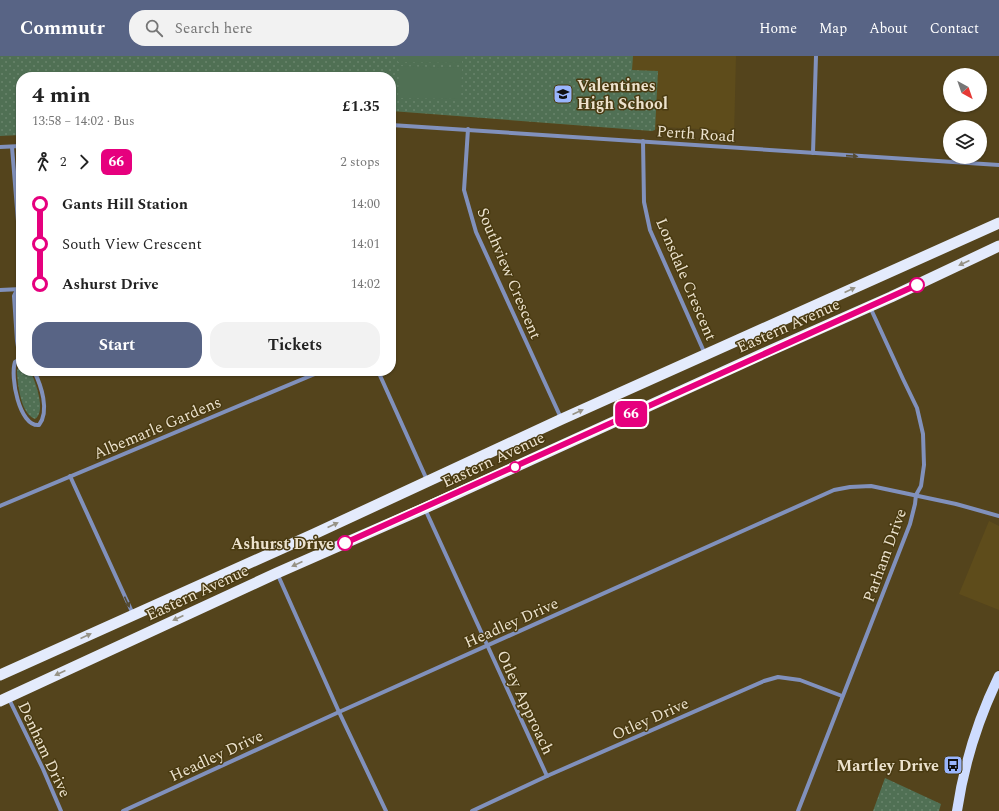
<!DOCTYPE html>
<meta charset="utf-8">
<style>
body{margin:0;font-family:Spectral,serif;background:#f2f2f2;color:#222;height:100vh;display:flex;flex-direction:column;font-size:15px;white-space:nowrap}
*{box-sizing:border-box;margin:0}
p{font-size:13px;color:#767676}
.icon{flex:none;width:22px;height:22px;fill:none;stroke:currentColor;stroke-width:2;stroke-linecap:round;stroke-linejoin:round}
.map{position:relative;flex:1;overflow:hidden}
.sheet{position:absolute;left:16px;top:16px;width:380px;height:304px;display:flex;flex-direction:column;background:#fff;border-radius:16px;box-shadow:0 1px 3px #0004}
.sheet>*{flex:none}
.badge{padding:0 8px;border-radius:6px;font-size:14px;line-height:26px}
.needle{width:26px;rotate:140deg}
.buttons{position:absolute;left:943px;top:12px;display:grid;gap:8px}
.buttons a{display:grid;place-items:center;width:44px;height:44px;border-radius:50%;background:#fff;box-shadow:0 1px 3px #0004;font-size:20px}
.map>.badge{position:absolute;translate:-50% -50%;box-shadow:0 0 0 2px #fff}
.legs{display:flex;align-items:center;gap:6px;height:44px;padding:0 16px;font-size:13px}
.legs p{margin-inline-start:auto}
.head{display:flex;align-items:center;justify-content:space-between;height:68px;padding:0 16px}
h1{font-size:22px;font-weight:700;line-height:30px}
.action{display:flex;gap:8px;margin-top:auto;padding:8px 16px}
.action a{flex:1;height:46px;border-radius:16px;background:#586485;color:#fff;font-size:16px;font-weight:700;line-height:46px;text-align:center}
.action a+a{background:#f2f2f2;color:#222}
ul{padding:0 16px;list-style:none}
li{display:flex;align-items:center;gap:14px;height:40px;font-size:15px}
li i{display:grid;place-items:center;width:6px;height:100%;margin:0 5px;background:currentColor}
li i::after{content:'';width:10px;height:10px;margin:-5px;border:3px solid;border-radius:50%;background:#fff}
li p{margin-inline-start:auto}
li:first-child i{background:linear-gradient(#0000 50%,currentColor 0)}
li:last-child i{background:linear-gradient(currentColor 50%,#0000 0)}
header{display:flex;align-items:center;gap:24px;box-sizing:border-box;height:56px;padding:0 20px;background:#586485;color:#fff}
header strong{font-size:19px}
nav{display:flex;gap:22px;margin-inline-start:auto;font-size:14px}
.search{width:280px;height:36px;background:#f2f2f2;display:flex;align-items:center;gap:10px;box-sizing:border-box;padding:0 14px;border-radius:16px;color:#767676;font-size:15px}
.map>svg:first-child{display:block}
.built{fill:#5e4c1b}
.grass{fill:url(#grass-dots)}
.garden{fill:#507054}
.lines{fill:none;stroke-linecap:round;stroke-linejoin:round}
.minor{stroke:#8191bc;stroke-width:4}
.primary{stroke:#cedcff;stroke-width:10}
.trunk{stroke:#e4ebfc;stroke-width:11}
.oneway{fill:#544b33}
.oneway2{fill:#969286}
.line-1-casing{stroke:#fff;stroke-width:9}
.line-1{stroke:#e6007e;stroke-width:6}
.stop-1-dot{fill:#fff;stroke:#e6007e;stroke-width:2}
.labels{text-anchor:middle;stroke-width:3;stroke-linejoin:round;paint-order:stroke}
.poi-label{font-size:16px;font-weight:bold;fill:#ece2cd;stroke:#493a11;text-anchor:start}
.street-label{font-size:16px;fill:#ece2cd;stroke:#493a11}
.stop-label{font-size:16px;font-weight:bold;fill:#ece2cd;stroke:#493a11;text-anchor:end}
</style>
<header>
<strong>Commutr</strong>
<div class="search"><svg class="icon" aria-label="search" viewBox="0 0 24 24"><circle cx="10" cy="10" r="6"/><path d="M15 15l6 6"/></svg>Search here</div>
<nav><a>Home</a><a>Map</a><a>About</a><a>Contact</a></nav>
</header>
<div class="map">
<svg width="999" height="755" viewBox="0 0 999 755">
<defs>
<pattern id="grass-dots" width="8" height="8" patternUnits="userSpaceOnUse"><rect width="8" height="8" fill="#507054"/><path d="M2 2h.1M6 6h.1" fill="none" stroke="#69846b" stroke-width="1.8" stroke-linecap="round"/></pattern>
</defs>
<rect width="100%" height="100%" fill="#54441c"/>
<g class="built">
<path d="M373,0H736L734,81L721,80L717,74L662,71L652,75L391,55V21Z"/>
<path d="M989,465L999,470V554L959,538Z"/>
</g>
<g class="grass">
<path d="M0,0H633L632,14L658,15L655,74L652,75L391,55V21H21V79L0,80Z"/>
<path d="M21,309V315H30C35,324 47,356 35,363C21,358 18,330 17,317V314Z"/>
<path d="M885,722L941,748L939,755H873Z"/>
</g>
<g class="garden">
<path d="M399,0H462V7L398,6Z"/>
<path d="M399,10L462,12L461,43L398,42Z"/>
</g>
<g class="lines">
<g class="minor">
<path d="M391,69L999,109"/>
<path d="M468,73L464,134L476,176L561,362"/>
<path d="M643,85L644,146L650,174L705,298"/>
<path d="M0,91L21,90"/>
<path d="M12,91L18,165L20,228L14,240L17,285L20,303"/>
<path d="M813,97L816,0"/>
<path d="M0,234L21,233"/>
<path d="M20,303L15,306C10,320 19,371 39,369C50,355 41,329 34,315"/>
<path d="M378,315L427,424"/>
<path d="M70,420L133,558"/>
<path d="M0,450L322,315"/>
<path d="M425,453L547,720"/>
<path d="M277,517L339,656L386,755"/>
<path d="M8,641L43,713L61,755"/>
<path d="M123,755L339,656L834,434L850,431L871,430L956,448L999,460"/>
<path d="M472,755L547,720L764,625L778,621L800,624L842,640"/>
<path d="M798,755L910,468L915,448L916,439L921,430L924,409L923,378L917,352L903,323L870,251"/>
</g>
<path class="primary" d="M957,755C964,708 978,663 999,620"/>
<g class="trunk">
<path d="M0,619L314,478L562,363L999,167"/>
<path d="M0,645L277,517L425,452L767,296L891,241L999,190"/>
</g>
</g>
<defs><path id="oneway-solid" d="M-6-.8H1V-3.2L6.5 0L1 3.2V.8H-6Z"/></defs>
<g class="oneway">
<use href="#oneway-solid" transform="translate(852 100) rotate(4)"/>
<use href="#oneway-solid" transform="translate(127 546) rotate(65)"/>
</g>
<g class="oneway2">
<use href="#oneway-solid" transform="translate(964 207) rotate(155)"/>
<use href="#oneway-solid" transform="translate(850 234) rotate(-25)"/>
<use href="#oneway-solid" transform="translate(578 356) rotate(-24)"/>
<use href="#oneway-solid" transform="translate(333 469) rotate(-25)"/>
<use href="#oneway-solid" transform="translate(297 508) rotate(156)"/>
<use href="#oneway-solid" transform="translate(178 562) rotate(155)"/>
<use href="#oneway-solid" transform="translate(86 580) rotate(-24)"/>
<use href="#oneway-solid" transform="translate(60 617) rotate(155)"/>
</g>
<g class="lines">
<g class="line-1-casing">
<path id="line-1" d="M345,487L917,229"/>
</g>
<use href="#line-1" class="line-1"/>
</g>
<defs>
<g id="school-square" transform="scale(1)"><rect x="-9" y="-9" width="18" height="18" rx="4" fill="#99b5fd" stroke="#493a11"/><path d="M0-5L7-2L0 1L-7-2ZM-4 1L0 2.5L4 1V4Q0 6-4 4Z" fill="#111"/></g>
<g id="bus-square" transform="scale(1)"><rect x="-9" y="-9" width="18" height="18" rx="4" fill="#99b5fd" stroke="#493a11"/><path d="M-5-6H5V4H4V6H2V4H-2V6H-4V4H-5ZM-3.5-4V0h7V-4ZM-3.5 1.2v1.5H-2V1.2ZM2 1.2v1.5H3.5V1.2Z" fill="#111"/></g>
</defs>
<g fill-rule="evenodd">
<use href="#school-square" x="563" y="38"/>
<use href="#bus-square" x="953" y="709"/>
</g>
<g class="stop-1-dot">
<circle cx="917" cy="229" r="7"/>
<circle cx="515" cy="411" r="5"/>
<circle cx="345" cy="487" r="7"/>
</g>
<g class="labels">
<g class="poi-label">
<text x="577" y="35">Valentines<tspan x="577" dy="18">High School</tspan></text>
<text x="939" y="715" text-anchor="end">Martley Drive</text>
</g>
<g class="street-label">
<text transform="translate(696 77) rotate(4)" y="6">Perth Road</text>
<text transform="translate(510 217) rotate(67)" y="6">Southview Crescent</text>
<text transform="translate(687 223) rotate(67)" y="6">Lonsdale Crescent</text>
<text transform="translate(788 269) rotate(-24)" y="6">Eastern Avenue</text>
<text transform="translate(157 371) rotate(-23)" y="6">Albemarle Gardens</text>
<text transform="translate(493 403) rotate(-25)" y="6">Eastern Avenue</text>
<text transform="translate(884 499) rotate(-70)" y="6">Parham Drive</text>
<text transform="translate(197 536) rotate(-25)" y="6">Eastern Avenue</text>
<text transform="translate(511 566) rotate(-24)" y="6">Headley Drive</text>
<text transform="translate(526 646) rotate(65)" y="6">Otley Approach</text>
<text transform="translate(650 662) rotate(-24)" y="6">Otley Drive</text>
<text transform="translate(45 693) rotate(65)" y="6">Denham Drive</text>
<text transform="translate(216 699) rotate(-25)" y="6">Headley Drive</text>
</g>
<g class="stop-label">
<text x="334" y="493">Ashurst Drive</text>
</g>
</g>
</svg>
<div class="buttons">
<a><svg class="needle" viewBox="-14 -14 28 28"><path d="M0-13l5 13h-10z" fill="#e53935"/><path d="M0 13l5-13h-10z" fill="#767676"/></svg></a>
<a><svg class="icon" aria-label="layers" viewBox="0 0 24 24"><path d="M12 4l9 5-9 5-9-5zM3 14l9 5 9-5"/></svg></a>
</div>
<b class="badge" style="left:631px;top:358px;background:#e6007e;color:#fff">66</b>
<section class="sheet">
<div class="head"><div><h1>4 min</h1><p>13:58 – 14:02 · Bus</p></div><b>£1.35</b></div>
<div class="legs"><svg class="icon" aria-label="walk" viewBox="0 0 24 24"><circle cx="13" cy="4" r="2"/><path d="M13 8l-2 6 4 7M11 14l-3 7M7 12l3-4h3l4 4"/></svg>2<svg class="icon" aria-label="forward" viewBox="0 0 24 24"><path d="M9 5l7 7-7 7"/></svg><b class="badge" style="background:#e6007e;color:#fff">66</b><p>2 stops</p></div>
<ul>
<li><i style="color:#e6007e"></i><b>Gants Hill Station</b><p>14:00</p></li>
<li><i style="color:#e6007e"></i><span>South View Crescent</span><p>14:01</p></li>
<li><i style="color:#e6007e"></i><b>Ashurst Drive</b><p>14:02</p></li>
</ul>
<div class="action"><a>Start</a><a>Tickets</a></div>
</section>
</div>
